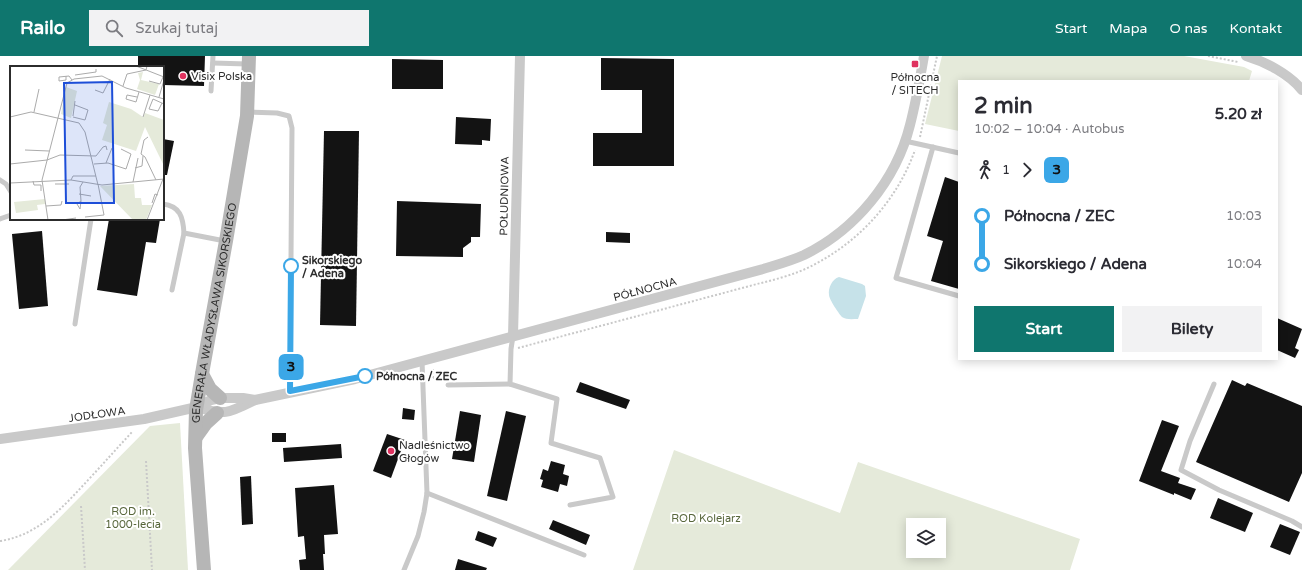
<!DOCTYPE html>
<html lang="pl">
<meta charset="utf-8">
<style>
body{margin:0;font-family:"Varela Round",sans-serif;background:#f2f2f3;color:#2b2b33;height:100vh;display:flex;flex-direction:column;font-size:15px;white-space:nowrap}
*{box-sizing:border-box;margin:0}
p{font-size:13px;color:#7c7c81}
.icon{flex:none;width:22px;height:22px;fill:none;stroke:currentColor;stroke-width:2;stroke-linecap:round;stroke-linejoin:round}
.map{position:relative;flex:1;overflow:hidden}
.sheet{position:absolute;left:958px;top:24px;width:320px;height:280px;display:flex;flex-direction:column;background:#fff;border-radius:0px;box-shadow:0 2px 10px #0003}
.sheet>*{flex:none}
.badge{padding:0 8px;border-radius:6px;font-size:14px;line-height:26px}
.tools{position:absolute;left:906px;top:462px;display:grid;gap:8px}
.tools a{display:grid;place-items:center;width:40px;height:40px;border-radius:0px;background:#fff;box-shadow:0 2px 10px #0003;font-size:20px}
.map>.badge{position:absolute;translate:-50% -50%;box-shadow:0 0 0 2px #fff}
.legs{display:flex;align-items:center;gap:6px;height:44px;padding:0 16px;font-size:13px}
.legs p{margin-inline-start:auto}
.summary{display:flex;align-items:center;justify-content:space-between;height:68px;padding:0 16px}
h1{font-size:22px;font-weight:800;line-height:30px}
.primary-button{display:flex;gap:8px;margin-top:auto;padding:8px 16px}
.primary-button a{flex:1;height:46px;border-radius:0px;background:#0f766e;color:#fff;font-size:16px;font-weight:800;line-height:46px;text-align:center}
.primary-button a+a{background:#f2f2f3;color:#2b2b33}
ul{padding:0 16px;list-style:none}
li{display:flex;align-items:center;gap:14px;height:48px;font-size:15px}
li i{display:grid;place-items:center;width:6px;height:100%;margin:0 5px;background:currentColor}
li i::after{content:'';width:10px;height:10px;margin:-5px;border:3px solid;border-radius:50%;background:#fff}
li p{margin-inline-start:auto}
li:first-child i{background:linear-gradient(#0000 50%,currentColor 0)}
li:last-child i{background:linear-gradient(currentColor 50%,#0000 0)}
header{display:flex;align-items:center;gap:24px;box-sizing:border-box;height:56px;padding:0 20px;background:#0f766e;color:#fff}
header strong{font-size:19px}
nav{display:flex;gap:22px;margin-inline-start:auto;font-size:14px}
.search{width:280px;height:36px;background:#f2f2f3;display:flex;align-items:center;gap:10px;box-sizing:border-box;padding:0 14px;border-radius:0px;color:#7c7c81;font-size:15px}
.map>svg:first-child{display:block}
.green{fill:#e5eada;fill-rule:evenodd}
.water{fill:#c6e2e9}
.building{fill:#131313}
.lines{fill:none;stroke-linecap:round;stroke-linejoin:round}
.path{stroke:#c9c9c9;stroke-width:2;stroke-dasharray:2 2;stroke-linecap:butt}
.lane{stroke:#c9c9c9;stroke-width:5}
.street{stroke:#c9c9c9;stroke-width:10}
.secondary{stroke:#b6b6b6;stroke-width:14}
.line-1-casing{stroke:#fff;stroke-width:9}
.line-1{stroke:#3ba7e7;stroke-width:6}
.poi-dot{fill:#df325f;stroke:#fff;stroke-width:1.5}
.stop-1-dot{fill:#fff;stroke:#3ba7e7;stroke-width:2}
.labels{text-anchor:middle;stroke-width:4;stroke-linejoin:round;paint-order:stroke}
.poi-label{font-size:11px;fill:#2c2c2c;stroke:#fff;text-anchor:start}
.street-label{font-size:11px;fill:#2c2c2c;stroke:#fff}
.stop-label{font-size:11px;font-weight:bold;fill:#2c2c2c;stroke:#fff;text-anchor:start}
.park-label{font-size:11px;fill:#57663b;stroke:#fff}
.inset-road{fill:none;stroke:#ababab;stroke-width:1}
.view{fill:#1d4ed8;fill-opacity:0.15;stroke:#1d4ed8;stroke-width:2}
.inset-edge{fill:none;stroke:#2c2c2c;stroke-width:2}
</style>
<header>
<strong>Railo</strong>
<div class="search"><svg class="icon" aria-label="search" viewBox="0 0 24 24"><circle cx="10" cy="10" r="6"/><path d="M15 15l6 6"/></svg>Szukaj tutaj</div>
<nav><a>Start</a><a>Mapa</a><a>O nas</a><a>Kontakt</a></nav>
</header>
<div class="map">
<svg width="1302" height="514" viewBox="0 0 1302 514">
<rect width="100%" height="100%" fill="#fff"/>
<g class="green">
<path d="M942,0H1184L1244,11L1252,15L1249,25H959V75L925,68Z"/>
<path d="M180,367L188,514H8L150,370Z"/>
<path d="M674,394L840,457L858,406L1080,483L1070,514H633ZM913,469H939V495H913Z"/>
</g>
<path class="water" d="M839,221L862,228L865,230L866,240L858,263C853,263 846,264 842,261C839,258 829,243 829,239C828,232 832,223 839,221Z"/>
<g class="building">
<path d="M138,0H205L204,30L163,29V11H138Z"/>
<path d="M601,2L674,3V110H593V77H642V34H601Z"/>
<path d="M392,3L443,4V33H392Z"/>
<path d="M456,61L491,63L490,85L482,84V89L455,88Z"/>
<path d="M324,75H359L356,270L320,269Z"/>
<path d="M163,83L174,85L167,119H163Z"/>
<path d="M945,121L959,126V233L931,225L943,185L927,180Z"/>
<path d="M397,145L481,148L480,181H471V186L463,192V201L396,200Z"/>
<path d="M109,163H160L156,187L146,186L137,240L97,234Z"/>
<path d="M42,175L48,250L19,253L12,178Z"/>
<path d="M606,176L630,177V187L606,186Z"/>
<path d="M1277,262L1302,273L1295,292L1299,294L1295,302L1277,294Z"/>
<path d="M1232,324L1245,330L1247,327L1302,350V417L1289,446L1196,406Z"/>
<path d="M580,326L630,344L626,353L576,336Z"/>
<path d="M403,352L415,354L414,364L402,363Z"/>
<path d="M460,355L481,359L474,406L452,403Z"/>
<path d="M506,355L526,360L507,445L487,440Z"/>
<path d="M1162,364L1179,370L1161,415L1180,422L1178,427L1196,433L1191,444L1174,437V439L1139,425Z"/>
<rect x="272" y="377" width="14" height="9"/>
<path d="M387,378L405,384L391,422L373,415Z"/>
<path d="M341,388L342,402L284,406L283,392Z"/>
<path d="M551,405L565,409L563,418L569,420L567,430L560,428L558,436L541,431L543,424L540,423L543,413L548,415Z"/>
<path d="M251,420L253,468L242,469L240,421Z"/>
<path d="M334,429L338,478L324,479L325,498H323L324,514H300L299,504L306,503L304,480L298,481L295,432Z"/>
<path d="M1218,442L1253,457L1245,476L1210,462Z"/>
<path d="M553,464L590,479L586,489L549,473Z"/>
<path d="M1280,468L1300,476L1290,499L1270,491Z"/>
<path d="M478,475L497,482L493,491L475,484Z"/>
<path d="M458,503L487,512L486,514H455Z"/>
</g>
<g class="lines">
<g class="path">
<path d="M1208,0L1238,6"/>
<path d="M920,81L937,0"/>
<path d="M518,292L757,228C777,223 798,218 817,207C862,183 898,142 915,94"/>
<path d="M429,323L433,322V313"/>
<path d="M146,405L152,514"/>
<path d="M81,450L85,514"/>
<path d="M0,485C39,479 63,451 89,423C104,407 118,391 133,375"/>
</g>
<g class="lane">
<path d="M213,7L247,8"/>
<path d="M211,35L213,0"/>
<path d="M248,56L277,57L289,60L292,72L290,335"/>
<path d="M905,85L959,97"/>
<path d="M933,91L896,222L959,240"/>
<path d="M0,124L6,128L11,136"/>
<path d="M163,148C180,150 183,161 184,177L225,185"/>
<path d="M0,163L11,159"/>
<path d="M172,234L184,177"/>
<path d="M75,268L91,163"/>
<path d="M513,280L511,293L510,328L557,343L551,387L600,402L613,441L570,449"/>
<path d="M1214,328L1190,385L1181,414L1219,434L1292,465L1302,471"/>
<path d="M448,329L510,328"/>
<path d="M427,437L584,499"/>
<path d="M404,514L418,480L424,456L427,437L422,305"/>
</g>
<g class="street">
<path d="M1246,0C1266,6 1289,18 1302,34"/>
<path d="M513,280L520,0"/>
<path d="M197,351C225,360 229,357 255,344L355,323L763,213C776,209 791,205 804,199C855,174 896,125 910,69C916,46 920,23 924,0"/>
<path d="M0,383L144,363L197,351L211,344L220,342H243L255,344"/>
</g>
<g class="secondary">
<path d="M202,318L210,333L220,342"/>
<path d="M196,381L206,367L217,357"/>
<path id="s1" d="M204,514L195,392L196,354L203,312L226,185L247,60L249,0"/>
</g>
</g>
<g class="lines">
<g class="line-1-casing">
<path id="line-1" d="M291,210L290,335L365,320"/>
</g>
<use href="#line-1" class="line-1"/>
</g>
<g class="poi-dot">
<rect x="911" y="4" width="8" height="8" rx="2"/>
<circle cx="183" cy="20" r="4"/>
<circle cx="391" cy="395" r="4"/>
</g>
<g class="stop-1-dot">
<circle cx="291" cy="210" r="7"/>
<circle cx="365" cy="320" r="7"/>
</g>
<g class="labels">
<g class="poi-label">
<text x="191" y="24">Visix Polska</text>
<text x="915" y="25" text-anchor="middle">Północna<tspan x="915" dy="13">/ SITECH</tspan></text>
<text x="399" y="393">Nadleśnictwo<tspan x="399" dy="13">Głogów</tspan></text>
</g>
<g class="street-label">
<text transform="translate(504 140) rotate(-89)" y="4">POŁUDNIOWA</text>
<text transform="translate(645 233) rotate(-15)" y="4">PÓŁNOCNA</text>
<text dy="4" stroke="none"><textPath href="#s1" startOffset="259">GENERAŁA WŁADYSŁAWA SIKORSKIEGO</textPath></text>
<text transform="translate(97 358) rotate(-8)" y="4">JODŁOWA</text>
</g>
<g class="stop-label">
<text x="302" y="208">Sikorskiego<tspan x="302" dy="13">/ Adena</tspan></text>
<text x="376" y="324">Północna / ZEC</text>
</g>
<g class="park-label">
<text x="133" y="459">ROD im.<tspan x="133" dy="13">1000-lecia</tspan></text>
<text x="706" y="466">ROD Kolejarz</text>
</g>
</g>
<g transform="translate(10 10)">
<rect width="154" height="154" fill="#fff"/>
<path d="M133,6L131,14L149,18L145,29L127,23L130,14L128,7ZM56,21L67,25L61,52L51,48ZM99,36L121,43L133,51L135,47L154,54V100L135,61L126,85L92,74L97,59L93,57ZM124,118L125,132H131L132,139H142L136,154H123L90,120ZM35,133V138L27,139L28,144L6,147L4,136Z" fill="#e5eada"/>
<path class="inset-road" d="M126,0L154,11M65,9L86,6V3M56,10V14L49,15V11L59,10L62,14M139,15L150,18L153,11M113,20L117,8L136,4L137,0M85,24L93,27L100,13M127,31L117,29L116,33L126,36L129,26M149,31L154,14M152,37L148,45L139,43L143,33L154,38M24,46L29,23M63,50L65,35M0,51L21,46L69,57L75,66L88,119M63,51L75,54L78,44L65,39M133,51L140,29M138,71L134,74L131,88L135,91L146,114M15,84L39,85M96,97L102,82M0,98L37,94L50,89L86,90L93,81L96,80L97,84M84,98L98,97L116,103L121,88L111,83M125,102L132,100L133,90M61,114L63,110H86M23,115L24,119H31V125M123,116L128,92M0,117L61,114L92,119L154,113M45,118H59M69,128L81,130M71,135L70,143L67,138L71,135L70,121L73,116M142,137L145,128L148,129M36,140L51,139L52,135M75,151L94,149L88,118M38,154L32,114L57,17L64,13L92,10L116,22L154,33M52,154L66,152M137,154L153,113"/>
<path class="view" d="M102,16L104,137H56L54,17Z"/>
<rect width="154" height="154" class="inset-edge"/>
</g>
</svg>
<div class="tools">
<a><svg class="icon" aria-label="layers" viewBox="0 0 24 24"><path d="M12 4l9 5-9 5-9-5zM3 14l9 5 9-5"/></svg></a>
</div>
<b class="badge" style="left:291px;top:311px;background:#3ba7e7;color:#111">3</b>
<section class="sheet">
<div class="summary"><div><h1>2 min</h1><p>10:02 – 10:04 · Autobus</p></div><b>5.20 zł</b></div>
<div class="legs"><svg class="icon" aria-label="walk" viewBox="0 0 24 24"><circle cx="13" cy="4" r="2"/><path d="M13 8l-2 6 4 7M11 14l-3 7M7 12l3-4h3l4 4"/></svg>1<svg class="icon" aria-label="forward" viewBox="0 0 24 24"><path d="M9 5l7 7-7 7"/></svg><b class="badge" style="background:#3ba7e7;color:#111">3</b></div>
<ul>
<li><i style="color:#3ba7e7"></i><b>Północna / ZEC</b><p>10:03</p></li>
<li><i style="color:#3ba7e7"></i><b>Sikorskiego / Adena</b><p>10:04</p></li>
</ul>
<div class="primary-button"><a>Start</a><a>Bilety</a></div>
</section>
</div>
